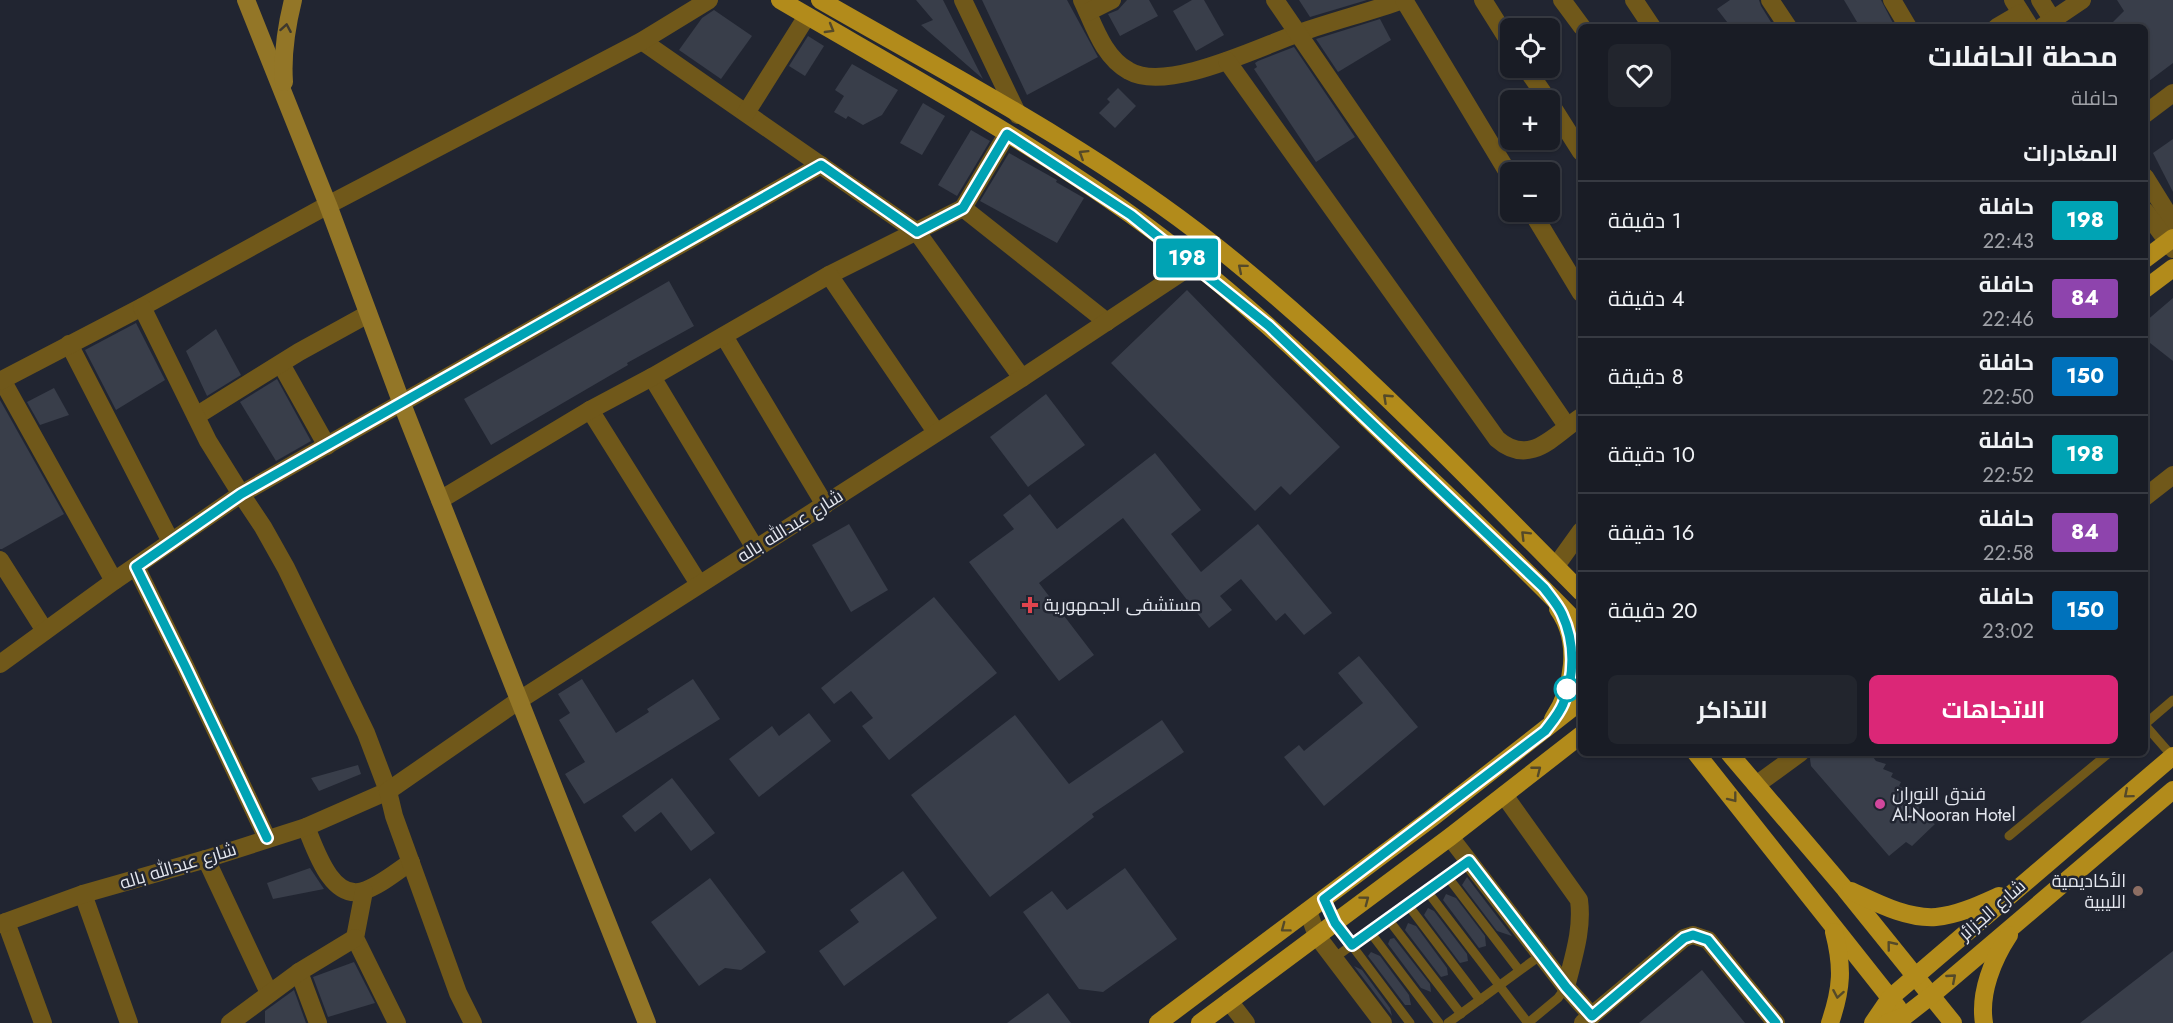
<!DOCTYPE html>
<html lang="ar">
<meta charset="utf-8">
<style>
body{margin:0;font-family:Jost,Cairo,sans-serif;background:#22252d;color:#f1f3f6;direction:rtl;height:100vh;display:flex;flex-direction:column;font-size:22px;white-space:nowrap}
*{box-sizing:border-box;margin:0}
p{font-size:20px;color:#9fa1a7}
.icon{flex:none;width:33px;height:33px;fill:none;stroke:currentColor;stroke-width:2;stroke-linecap:round;stroke-linejoin:round}
.map{position:relative;flex:1;overflow:hidden;direction:ltr}
.drawer{position:absolute;left:1578px;top:24px;width:570px;height:732px;display:flex;flex-direction:column;background:#191c25;border-radius:9px;box-shadow:0 2px 4px #0004,0 0 0 2px #373a42;direction:rtl}
.drawer>*{flex:none}
.badge{padding:0 12px;border-radius:4px;font-size:21px;line-height:39px}
.tools{position:absolute;left:1500px;top:18px;display:grid;gap:12px}
.tools a{display:grid;place-items:center;width:60px;height:60px;border-radius:9px;background:#191c25;box-shadow:0 2px 4px #0004,0 0 0 2px #373a42;font-size:30px}
.map>.badge{position:absolute;translate:-50% -50%;box-shadow:0 0 0 3px #fff}
h2{padding:0 30px;font-size:22px;line-height:54px}
.round{display:grid;place-items:center;flex:none;width:63px;height:63px;border-radius:9px;background:#22252d}
.overview{display:flex;align-items:center;justify-content:space-between;height:102px;padding:0 30px}
h1{font-size:28px;font-weight:700;line-height:45px}
.cta{display:flex;gap:12px;margin-top:auto;padding:12px 30px}
.cta a{flex:1;height:69px;border-radius:9px;background:#db2777;color:#fff;font-size:24px;font-weight:700;line-height:69px;text-align:center}
.cta a+a{background:#22252d;color:#f1f3f6}
ul{padding:0;list-style:none}
li{display:flex;align-items:center;gap:18px;height:78px;padding:0 30px;border-top:2px solid #373a42}
li div{flex:1}
li b{display:block;font-size:22px}
li em{font-style:normal}
li .badge{min-width:66px;font-weight:700;text-align:center}
.map>svg:first-child{display:block}
.building{fill:#393e4a}
.lines{fill:none;stroke-linecap:round;stroke-linejoin:round}
.lane{stroke:#70581a;stroke-width:9}
.street{stroke:#70581a;stroke-width:18}
.secondary{stroke:#937627;stroke-width:18}
.primary{stroke:#b28b1b;stroke-width:18}
.oneway{stroke:#3e392e}
.oneway2{stroke:#544929}
.line-casing{stroke:#fff;stroke-width:14}
.line{stroke:#00a3b4;stroke-width:9}
.health-dot{fill:#e0444e;stroke:#212531;stroke-width:2}
.stop-dot{fill:#fff;stroke:#00a3b4;stroke-width:3}
.hotel-dot{fill:#d1479c;stroke:#212531;stroke-width:2}
.education-dot{fill:#8d6e63;stroke:#212531;stroke-width:2}
.labels{text-anchor:middle;stroke-width:5;stroke-linejoin:round;paint-order:stroke}
.street-label{font-size:18px;fill:#e4e7ef;stroke:#212531}
.poi-label{font-size:18px;fill:#e4e7ef;stroke:#212531;text-anchor:start}
</style>
<div class="map">
<svg width="2173" height="1023" viewBox="0 0 2173 1023">
<rect width="100%" height="100%" fill="#212531"/>
<g class="building">
<path d="M916,0H943L983,79L921,25L933,20Z"/>
<path d="M982,0H1067L1098,57L1027,95Z"/>
<path d="M1127,0H1149L1158,16L1120,36L1108,14L1118,10Z"/>
<path d="M1192,0H1204L1224,35L1196,51L1173,11Z"/>
<path d="M1299,0H1367L1310,17Z"/>
<path d="M1730,0H1759L1761,6L1774,27H1731L1717,9Z"/>
<path d="M1844,0H1881L1895,27H1860Z"/>
<path d="M2117,0H2173V63L2145,84V27H2108L2124,11Z"/>
<path d="M714,10L752,36L721,79L679,50L702,18Z"/>
<path d="M1380,19L1391,40L1338,72L1316,39Z"/>
<path d="M808,36L824,46L805,76L789,66Z"/>
<path d="M1294,47L1355,137L1316,162L1254,69L1257,67L1255,63L1258,61Z"/>
<path d="M852,64L898,90L882,115L863,125L848,116L846,119L834,112L844,96L835,90Z"/>
<path d="M1118,88L1136,106L1115,128L1099,113L1110,102L1107,99Z"/>
<path d="M923,103L945,116L922,155L900,143Z"/>
<path d="M971,130L990,141L957,196L938,185Z"/>
<path d="M2173,139V192L2153,153Z"/>
<path d="M1009,153L1057,180L1056,182L1084,198L1057,243L980,201Z"/>
<path d="M669,281L694,326L627,363L628,365L491,445L464,399Z"/>
<path d="M1187,290L1340,447L1290,495L1281,486L1255,511L1111,363Z"/>
<path d="M2173,298V361L2145,339V322Z"/>
<path d="M136,323L165,380L116,410L85,350Z"/>
<path d="M216,329L241,375L207,396L186,351Z"/>
<path d="M277,379L311,441L276,461L240,402Z"/>
<path d="M54,388L69,415L40,425L27,402Z"/>
<path d="M1046,394L1085,445L1028,487L990,437Z"/>
<path d="M0,400L64,514L2,549H0Z"/>
<path d="M1155,453L1201,510L1171,534L1201,572L1258,524L1332,613L1304,635L1285,613L1276,621L1241,579L1220,596L1232,610L1209,628L1123,518L1039,583L1094,655L1059,681L969,562L1014,529L1003,515L1030,494L1057,529Z"/>
<path d="M849,524L888,590L851,612L812,545Z"/>
<path d="M934,597L997,673L889,760L862,726L873,718L851,691L834,704L821,688Z"/>
<path d="M1359,656L1418,727L1324,806L1284,757L1299,745L1304,751L1363,703L1338,673Z"/>
<path d="M582,679L616,733L649,712L647,709L693,679L720,719L584,804L565,774L585,762L559,720L570,713L558,694Z"/>
<path d="M809,713L831,741L759,797L729,759L772,726L779,736Z"/>
<path d="M1015,715L1069,784L1162,720L1184,752L1092,814L1094,817L990,897L911,795Z"/>
<path d="M1811,753H1870L1876,761L1886,764L1883,769L1893,773L1891,777L1901,782L1899,786L1906,790L1903,801L1919,805L1918,812L1925,815V819L1935,824L1912,846L1906,842L1889,856L1811,766L1810,759Z"/>
<path d="M358,765L361,774L319,791L311,778Z"/>
<path d="M672,778L715,833L691,851L661,812L635,832L622,816Z"/>
<path d="M310,868L324,889L273,899L267,883Z"/>
<path d="M1125,868L1177,939L1103,992L1079,989L1023,912L1052,891L1067,910Z"/>
<path d="M903,871L937,918L844,986L819,951L859,922L850,910Z"/>
<path d="M1467,877L1476,889L1512,936L1497,931L1462,885Z"/>
<path d="M710,878L766,952L741,970L725,968L699,986L651,922Z"/>
<path d="M1446,894L1456,898L1485,936L1486,946L1479,948L1443,900Z"/>
<path d="M1428,908L1434,911L1467,954L1468,961L1460,963L1424,915Z"/>
<path d="M1408,923L1416,926L1447,968L1448,975L1441,977L1405,930Z"/>
<path d="M1394,938L1430,984L1431,992L1421,988L1388,944L1390,939Z"/>
<path d="M2173,951V1023H2080Z"/>
<path d="M1371,952L1380,956L1409,995L1411,1005H1405L1368,956Z"/>
<path d="M354,962L375,1003L328,1017L313,977Z"/>
<path d="M1354,966L1362,970L1390,1008L1392,1016Z"/>
<path d="M1702,970L1745,1023H1639Z"/>
<path d="M294,990L306,1023H265V1011Z"/>
<path d="M1048,993L1071,1023H1007Z"/>
</g>
<g class="lines">
<g class="lane">
<path d="M2145,724L2173,700"/>
<path d="M2145,725L2173,757"/>
<path d="M2009,836L2109,753"/>
<path d="M1447,876L1519,970"/>
<path d="M1427,891L1528,1023"/>
<path d="M1324,899L1335,923L1410,1023"/>
<path d="M1408,905L1480,1000"/>
<path d="M1388,919L1461,1014"/>
<path d="M1370,932L1439,1023"/>
<path d="M1334,958L1469,861"/>
<path d="M1448,1023L1541,955"/>
<path d="M1528,1023L1558,998L1566,987"/>
</g>
<g class="street">
<path d="M963,0L1018,115"/>
<path d="M1082,0C1094,25 1103,57 1129,71C1167,93 1259,47 1299,33C1333,21 1369,12 1403,0"/>
<path d="M1275,0L1567,426"/>
<path d="M1404,0L1510,176"/>
<path d="M1483,0L1510,43"/>
<path d="M1562,0L1582,27"/>
<path d="M1634,0L1652,27"/>
<path d="M1770,0L1788,27"/>
<path d="M1892,0L1908,27"/>
<path d="M2013,0L2030,27"/>
<path d="M2040,0L2057,27"/>
<path d="M1088,12L1112,0"/>
<path d="M1997,27L2021,13"/>
<path d="M2042,27L2082,0"/>
<path d="M642,41L917,232L1022,378"/>
<path d="M1227,61L1497,439C1530,468 1554,435 1581,417"/>
<path d="M1526,68L1548,100"/>
<path d="M1550,103L1581,152"/>
<path d="M746,113L807,16"/>
<path d="M2145,114L2173,93"/>
<path d="M2145,177L2173,222"/>
<path d="M963,208L1007,134"/>
<path d="M2145,211L2173,249"/>
<path d="M1532,212L1581,293"/>
<path d="M829,275L963,208L1107,322"/>
<path d="M724,336L825,505"/>
<path d="M69,344L171,542"/>
<path d="M281,364L327,446"/>
<path d="M652,377L755,548"/>
<path d="M2,380L114,581"/>
<path d="M0,381L142,307L328,205L642,41L709,0"/>
<path d="M590,410L699,584"/>
<path d="M196,416L299,352L368,314"/>
<path d="M2145,497L2173,475"/>
<path d="M440,500L590,410L652,377L829,275L936,432"/>
<path d="M0,560L45,631"/>
<path d="M1558,563L1581,531"/>
<path d="M136,567L185,666L267,838"/>
<path d="M0,664L114,581L241,494L821,165"/>
<path d="M1756,785L1800,753"/>
<path d="M1504,795L1579,900C1583,930 1573,958 1566,987"/>
<path d="M306,827C315,848 331,901 363,891C380,886 397,871 411,862"/>
<path d="M1450,837L1566,987L1592,1016"/>
<path d="M206,859L269,993"/>
<path d="M364,891L355,938L397,1023"/>
<path d="M83,894L129,1023"/>
<path d="M1308,911L1317,936L1383,1023"/>
<path d="M6,922L43,1023"/>
<path d="M0,924L83,894L206,859L306,827L388,791L366,733L286,568L263,527L241,494L208,441L142,307"/>
<path d="M299,972L318,1023"/>
<path d="M1229,1001L1246,1023"/>
<path d="M230,1023L299,972L355,938"/>
<path d="M473,1023L458,993L394,816L388,791L518,701L1022,378L1194,264"/>
<path d="M1583,1023L1684,938L1693,935L1708,940L1776,1023"/>
</g>
<g class="secondary">
<path d="M246,0L328,205L402,404L647,1023"/>
<path d="M284,82C282,53 286,28 293,0"/>
</g>
<g class="primary">
<path d="M780,0C898,69 1019,135 1130,214C1228,284 1315,368 1401,451C1462,509 1523,566 1581,627"/>
<path d="M820,0C952,76 1093,149 1213,244C1345,349 1462,472 1581,592"/>
<path d="M2145,259L2173,238"/>
<path d="M2145,289L2173,268"/>
<path d="M1553,719C1574,688 1581,641 1558,609"/>
<path d="M1696,753L1898,1008"/>
<path d="M1729,753L1845,889L1953,1023"/>
<path d="M1851,891C1877,903 1907,919 1936,917C1958,915 1979,905 1999,896"/>
<path d="M1158,1023L1433,817L1581,701"/>
<path d="M1200,1023L1450,837L1581,735"/>
<path d="M1830,1023C1842,988 1843,967 1834,932"/>
<path d="M1873,1023L1890,998L2173,756"/>
<path d="M1887,1023L1905,1016L1932,995L2173,790"/>
<path d="M1984,1023C1979,993 1993,959 2009,935"/>
</g>
</g>
<defs><path id="oneway-chevron" d="M-2-3.5L2.5 0L-2 3.5" fill="none" stroke-width="1.6" stroke-linecap="round" stroke-linejoin="round" transform="scale(1.5)"/></defs>
<use class="oneway" href="#oneway-chevron" transform="translate(286 28) rotate(-80)"/>
<g class="oneway2">
<use href="#oneway-chevron" transform="translate(830 29) rotate(30)"/>
<use href="#oneway-chevron" transform="translate(1083 154) rotate(-148)"/>
<use href="#oneway-chevron" transform="translate(1242 268) rotate(-140)"/>
<use href="#oneway-chevron" transform="translate(1387 398) rotate(-137)"/>
<use href="#oneway-chevron" transform="translate(1525 535) rotate(-135)"/>
<use href="#oneway-chevron" transform="translate(1537 770) rotate(-38)"/>
<use href="#oneway-chevron" transform="translate(2128 794) rotate(140)"/>
<use href="#oneway-chevron" transform="translate(1733 798) rotate(52)"/>
<use href="#oneway-chevron" transform="translate(1365 900) rotate(-37)"/>
<use href="#oneway-chevron" transform="translate(1285 928) rotate(143)"/>
<use href="#oneway-chevron" transform="translate(1891 945) rotate(-129)"/>
<use href="#oneway-chevron" transform="translate(1952 978) rotate(-41)"/>
<use href="#oneway-chevron" transform="translate(1838 994) rotate(100)"/>
</g>
<g class="lines">
<g class="line-casing">
<path id="line" d="M267,838L185,666L136,567L241,494L821,165L917,232L963,208L1007,134L1131,215L1269,326L1544,588C1550,596 1558,605 1562,614C1575,642 1575,676 1563,704C1559,714 1551,723 1545,731L1324,899L1335,923L1352,945L1469,861L1566,987L1592,1016L1684,938L1693,935L1708,940L1776,1023"/>
</g>
<use href="#line" class="line"/>
</g>
<path class="health-dot" d="M1027 596h6v6h6v6h-6v6h-6v-6h-6v-6h6z"/>
<circle class="stop-dot" cx="1567" cy="689" r="12"/>
<circle class="hotel-dot" cx="1880" cy="804" r="6"/>
<circle class="education-dot" cx="2138" cy="891" r="6"/>
<g class="labels">
<g class="street-label">
<text transform="translate(790 526) rotate(-32)" y="6">شارع عبدالله باله</text>
<text transform="translate(178 866) rotate(-17)" y="6">شارع عبدالله باله</text>
<text transform="translate(1992 910) rotate(-41)" y="6">شارع الجزائر</text>
</g>
<g class="poi-label">
<text x="1044" y="611">مستشفى الجمهورية</text>
<text x="1892" y="800">فندق النوران<tspan x="1892" dy="21">Al-Nooran Hotel</tspan></text>
<text x="2126" y="887" text-anchor="end">الأكاديمية<tspan x="2126" dy="21">الليبية</tspan></text>
</g>
</g>
</svg>
<div class="tools">
<a><svg class="icon" aria-label="locate" viewBox="0 0 24 24"><circle cx="12" cy="12" r="6"/><path d="M12 2v4M12 18v4M2 12h4M18 12h4"/></svg></a>
<a>+</a>
<a>−</a>
</div>
<b class="badge" style="left:1187px;top:258px;background:#00a3b4;color:#fff">198</b>
<section class="drawer">
<div class="overview"><div><h1>محطة الحافلات</h1><p>حافلة</p></div><a class="round"><svg class="icon" aria-label="heart" viewBox="0 0 24 24"><path d="M12 20l-8-8c-3-5 5-10 8-4 3-6 11-1 8 4z"/></svg></a></div>
<h2>المغادرات</h2>
<ul>
<li><span class="badge" style="background:#00a3b4;color:#fff">198</span><div><b>حافلة</b><p>22:43</p></div><em>1 دقيقة</em></li>
<li><span class="badge" style="background:#8e44ad;color:#fff">84</span><div><b>حافلة</b><p>22:46</p></div><em>4 دقيقة</em></li>
<li><span class="badge" style="background:#0072bc;color:#fff">150</span><div><b>حافلة</b><p>22:50</p></div><em>8 دقيقة</em></li>
<li><span class="badge" style="background:#00a3b4;color:#fff">198</span><div><b>حافلة</b><p>22:52</p></div><em>10 دقيقة</em></li>
<li><span class="badge" style="background:#8e44ad;color:#fff">84</span><div><b>حافلة</b><p>22:58</p></div><em>16 دقيقة</em></li>
<li><span class="badge" style="background:#0072bc;color:#fff">150</span><div><b>حافلة</b><p>23:02</p></div><em>20 دقيقة</em></li>
</ul>
<div class="cta"><a>الاتجاهات</a><a>التذاكر</a></div>
</section>
</div>
